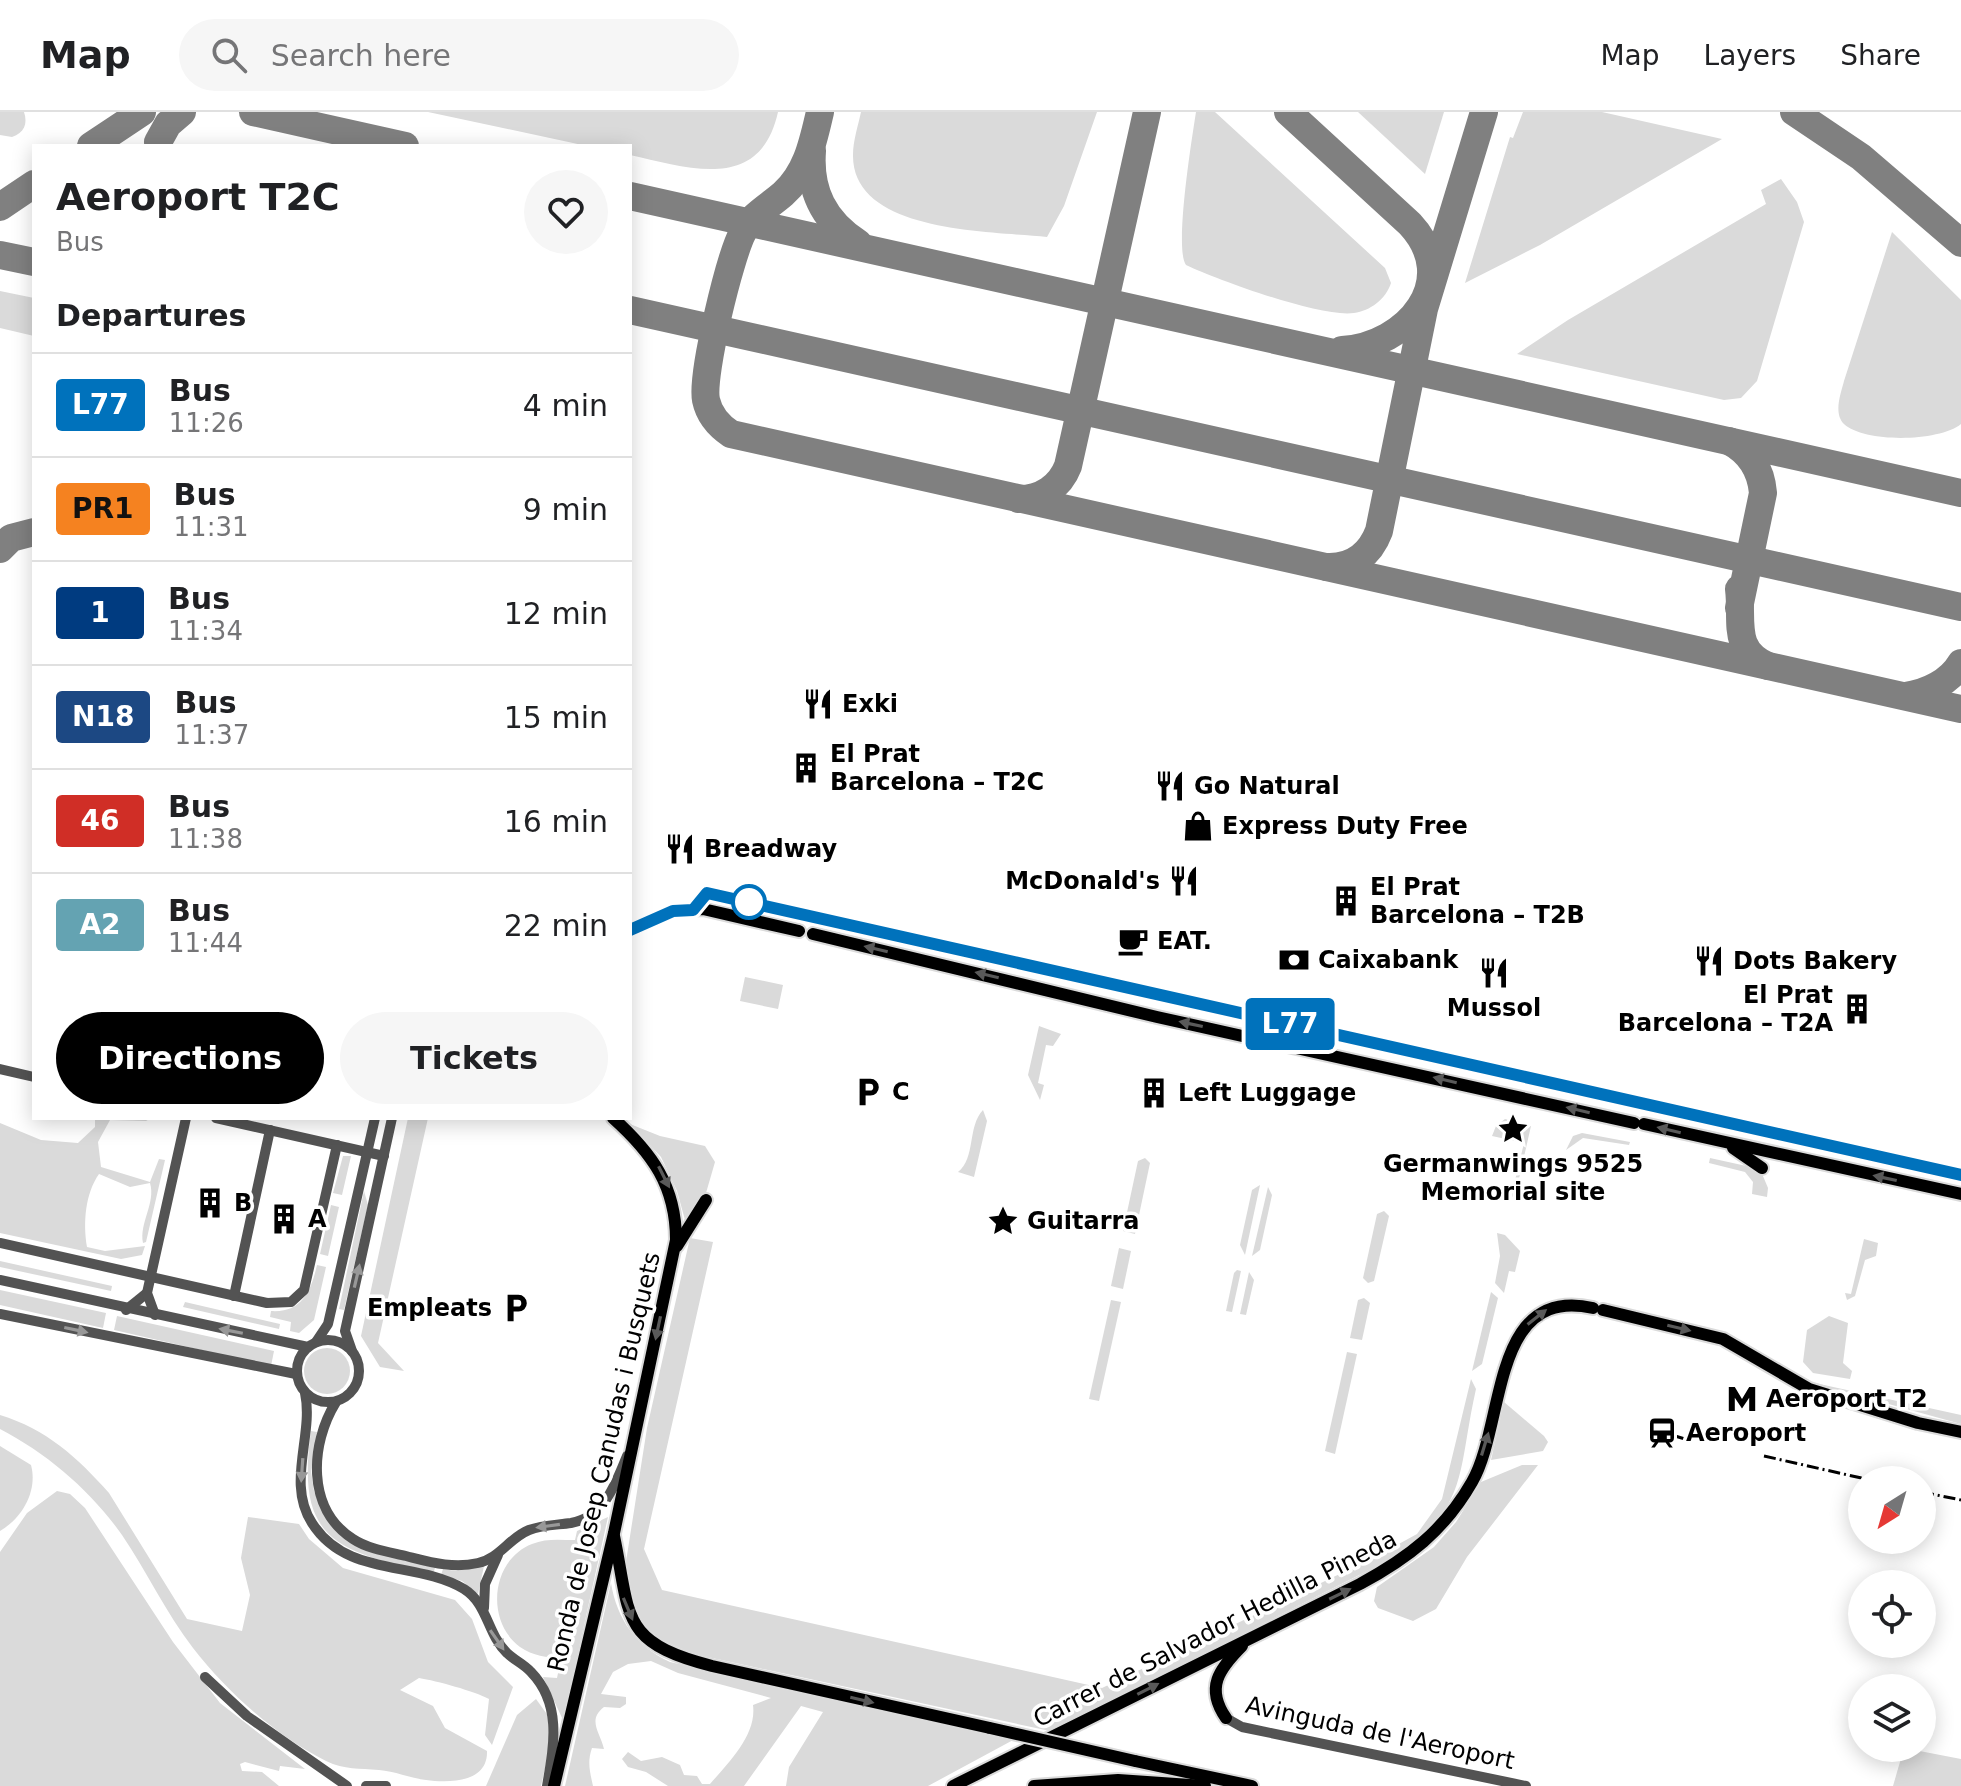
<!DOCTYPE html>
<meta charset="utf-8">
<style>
body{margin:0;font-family:"DejaVu Sans",sans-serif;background:#f6f6f6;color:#202124;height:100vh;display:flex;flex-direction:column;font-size:30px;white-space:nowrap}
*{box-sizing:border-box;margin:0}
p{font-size:26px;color:#757577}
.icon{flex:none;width:44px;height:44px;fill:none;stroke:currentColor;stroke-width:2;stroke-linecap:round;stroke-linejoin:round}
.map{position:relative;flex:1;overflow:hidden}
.sheet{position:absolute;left:32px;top:32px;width:600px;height:976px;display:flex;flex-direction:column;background:#fff;border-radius:0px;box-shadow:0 4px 20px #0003}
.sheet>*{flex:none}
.badge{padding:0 16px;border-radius:6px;font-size:28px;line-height:52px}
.needle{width:52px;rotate:217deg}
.buttons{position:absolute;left:1848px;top:1354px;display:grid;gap:16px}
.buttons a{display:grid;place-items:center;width:88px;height:88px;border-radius:50%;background:#fff;box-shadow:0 4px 20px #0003;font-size:40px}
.map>.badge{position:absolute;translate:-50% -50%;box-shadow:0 0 0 4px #fff}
h2{padding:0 24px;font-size:30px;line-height:72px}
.round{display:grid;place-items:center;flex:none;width:84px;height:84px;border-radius:42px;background:#f6f6f6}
.head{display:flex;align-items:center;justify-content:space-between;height:136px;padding:0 24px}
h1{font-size:38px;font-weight:700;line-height:60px}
.cta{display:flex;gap:16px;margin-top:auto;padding:16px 24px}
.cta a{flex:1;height:92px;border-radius:48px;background:#000;color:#fff;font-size:32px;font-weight:700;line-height:92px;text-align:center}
.cta a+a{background:#f6f6f6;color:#202124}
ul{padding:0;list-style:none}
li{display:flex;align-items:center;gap:24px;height:104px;padding:0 24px;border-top:2px solid #e0e0e0}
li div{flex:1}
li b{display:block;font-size:30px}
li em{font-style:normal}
li .badge{min-width:88px;font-weight:700;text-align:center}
header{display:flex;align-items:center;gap:48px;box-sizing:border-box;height:112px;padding:0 40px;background:#fff;border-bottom:2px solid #e0e0e0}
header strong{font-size:38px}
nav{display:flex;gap:44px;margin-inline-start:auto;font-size:28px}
.search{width:560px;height:72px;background:#f6f6f6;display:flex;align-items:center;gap:20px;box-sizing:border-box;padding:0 28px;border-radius:44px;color:#757577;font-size:30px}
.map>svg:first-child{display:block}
.green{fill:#dadada}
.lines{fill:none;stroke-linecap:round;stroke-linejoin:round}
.taxiway{stroke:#808080;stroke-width:28}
.major-casing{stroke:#dbdbdb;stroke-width:16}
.minor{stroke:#535353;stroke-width:10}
.major{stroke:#000;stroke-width:12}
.rail{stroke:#000;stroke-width:3;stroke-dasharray:12 4 2 4;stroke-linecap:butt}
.major-bridge-casing{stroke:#dbdbdb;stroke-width:16;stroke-linecap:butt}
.major-bridge{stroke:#000;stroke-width:12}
.oneway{fill:#595959}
.oneway2{fill:#989898}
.line-casing{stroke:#fff;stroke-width:18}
.line{stroke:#0072bc;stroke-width:12}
.stop-dot{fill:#fff;stroke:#0072bc;stroke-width:4}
.labels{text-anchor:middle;stroke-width:7;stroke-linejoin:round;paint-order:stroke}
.poi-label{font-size:24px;font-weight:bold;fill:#000;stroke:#fff;text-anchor:start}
.street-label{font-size:24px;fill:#000;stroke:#fff}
</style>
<header>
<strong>Map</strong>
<div class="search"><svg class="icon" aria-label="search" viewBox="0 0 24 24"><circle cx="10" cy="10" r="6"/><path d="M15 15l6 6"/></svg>Search here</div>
<nav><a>Map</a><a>Layers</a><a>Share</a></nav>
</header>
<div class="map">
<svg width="1961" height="1674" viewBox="0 0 1961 1674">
<rect width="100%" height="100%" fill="#fff"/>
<g class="green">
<path d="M0,0H24C28,12 24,21 12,25L0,23Z"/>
<path d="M428,0H778C760,81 689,56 630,43V34H587Z"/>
<path d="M861,0H1097L1064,94L1047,125C993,119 852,122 853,43C853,29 858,14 861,0Z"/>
<path d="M1196,0H1215L1385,156L1391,171C1386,187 1370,199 1354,201C1321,206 1218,168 1186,153C1174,137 1192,26 1196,0Z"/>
<path d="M1358,0H1444L1425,62Z"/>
<path d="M1523,0H1602L1722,27L1540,133L1465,171L1510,25L1513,26Z"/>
<path d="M1781,67L1797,90L1804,110L1757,269L1741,286L1724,288L1517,242L1568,208L1766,92L1761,78Z"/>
<path d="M1892,120L1961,188V312C1939,330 1864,331 1844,312C1833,301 1841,281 1844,269Z"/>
<path d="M0,179L34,186V224L0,216Z"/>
<path d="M745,865L783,873L778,897L740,889Z"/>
<path d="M1039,914L1061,922L1053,934L1046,933L1038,971L1044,973L1040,988L1028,963Z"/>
<path d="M983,998L987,1009L974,1065L958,1060C976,1046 967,1015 983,998Z"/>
<path d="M95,1006H151L146,1009L110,1008L98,1030L101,1055L150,1070L159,1047L165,1048L146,1130L143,1131C139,1111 156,1091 150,1071L130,1075L99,1062C85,1082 83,1111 87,1135L105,1139L145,1134L142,1143L121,1147L0,1121V1011L41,1028L78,1031L95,1015Z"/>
<path d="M408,1006H428L378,1231L404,1259L380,1255L361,1224Z"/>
<path d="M1505,1007L1531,1014L1515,1084L1511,1085L1524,1031L1492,1024L1496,1014Z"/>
<path d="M630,1012L660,1024L705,1034L715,1050L706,1081L685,1108L677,1079L661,1045Z"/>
<path d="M1582,1021L1630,1030L1629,1033L1583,1026L1566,1038L1573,1024Z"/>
<path d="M343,1044H351L342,1083L333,1081Z"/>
<path d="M1145,1046L1150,1051L1135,1122L1123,1119L1138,1049Z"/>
<path d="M1710,1046L1760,1057L1768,1076L1767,1085L1752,1082L1753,1070L1745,1060L1709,1051Z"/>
<path d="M1260,1073L1245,1143L1240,1133L1252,1078Z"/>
<path d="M1268,1075L1272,1083L1260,1138L1252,1144Z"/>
<path d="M364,1079L368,1093L344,1198L339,1197Z"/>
<path d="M331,1093L339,1095L328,1144L320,1142Z"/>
<path d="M1384,1099L1389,1104L1374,1169L1368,1171L1363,1166L1377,1102Z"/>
<path d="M1497,1121L1505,1123L1520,1139L1515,1160L1509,1159L1504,1181L1495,1171L1500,1144Z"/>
<path d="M690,1126L713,1130L644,1437L662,1478L1102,1576L1375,1445L1417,1422L1442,1387L1471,1267L1476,1277C1456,1366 1471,1398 1383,1451L1050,1619L694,1542L650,1523L634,1501L625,1456L647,1316Z"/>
<path d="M1864,1127L1878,1131L1876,1144L1865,1148L1855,1184L1847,1188L1845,1181L1851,1182Z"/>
<path d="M1119,1136L1131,1139L1123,1177L1111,1174Z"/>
<path d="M0,1149L112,1174L111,1179L0,1155Z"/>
<path d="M317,1153L326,1155L314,1208L299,1221L290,1219L291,1210L270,1205L271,1199C302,1201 311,1179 317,1153Z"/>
<path d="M1237,1158L1241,1159L1232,1200L1226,1199L1234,1161Z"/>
<path d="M1249,1160L1254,1168L1246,1203L1240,1202Z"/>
<path d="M0,1178L106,1201L103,1216L0,1193Z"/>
<path d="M1491,1180L1498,1186L1482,1252L1472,1259Z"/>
<path d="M1364,1186L1370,1191L1362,1228L1350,1226L1358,1188Z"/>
<path d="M1111,1188L1121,1190L1099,1289L1089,1287Z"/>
<path d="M185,1190L280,1212L279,1217L183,1195Z"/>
<path d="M117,1204L274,1239L271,1254L114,1218Z"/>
<path d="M1829,1204L1848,1211L1843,1251L1852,1259L1850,1267L1813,1261L1803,1250L1807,1218Z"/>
<circle cx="327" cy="1259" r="23"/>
<path d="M1347,1240L1357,1242L1335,1342L1325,1339Z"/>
<path d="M1815,1271L1961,1303V1312L1816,1272Z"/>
<path d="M1504,1290L1544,1324L1548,1330L1543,1339L1491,1348Z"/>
<path d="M0,1303C46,1317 77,1345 109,1381L187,1507L242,1519L250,1483L241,1446L248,1405L299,1412L309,1427L343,1456L455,1488L472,1507L488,1550L513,1575L492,1633L485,1623L489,1587C474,1579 437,1569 419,1566L400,1578L433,1594L445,1616L487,1639C488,1671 449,1671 426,1668C410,1666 394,1659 379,1658C359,1656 345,1658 326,1649C276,1624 227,1580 193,1536C166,1501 147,1460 122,1423C91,1379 48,1342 0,1317Z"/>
<path d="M311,1319L317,1320L311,1359L314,1379L319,1391L355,1433L435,1456L433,1462C338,1438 295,1431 311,1319Z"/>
<path d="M0,1334L31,1353C38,1379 22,1406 0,1419Z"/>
<path d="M1522,1353H1538L1467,1445L1436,1497L1413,1509L1378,1496L1374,1489L1377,1475L1434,1435L1456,1410L1481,1370Z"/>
<path d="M57,1379L70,1382L85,1396L173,1530L220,1591L305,1657L280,1654L279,1659L245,1650L240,1652L242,1659L262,1660L279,1674H0V1440L27,1401Z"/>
<path d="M608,1405L563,1608L543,1565L557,1566L561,1547C547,1545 533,1544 520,1535C485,1509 491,1448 532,1432C546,1426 560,1428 575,1428L577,1419Z"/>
<path d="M484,1454L478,1482L462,1469L441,1463L443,1457L456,1459Z"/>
<path d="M611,1471C617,1508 637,1535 670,1550L1015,1627L928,1674H786L789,1655L823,1600L801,1594L744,1674H668L646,1660L628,1655L622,1647L628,1640L641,1649L662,1645L680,1653L684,1663L697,1664L702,1672H710C728,1651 757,1623 753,1593L771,1586L678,1561L651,1549L628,1552L613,1560L601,1582L626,1585V1592L620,1596L604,1595C587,1608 600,1620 604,1637L592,1636C587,1650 590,1660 593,1674H565Z"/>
<path d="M536,1587L549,1605L548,1643L541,1674H486L517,1603Z"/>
<path d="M1904,1636L1961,1647V1674H1893Z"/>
</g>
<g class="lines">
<g class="taxiway">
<path d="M253,0L405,34"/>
<path d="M820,0C813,30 807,61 783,82C768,95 752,103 743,120C730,144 701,263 706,288C709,302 719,314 731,322L1961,597"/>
<path d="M1288,0L1410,112C1463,169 1407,234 1342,238"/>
<path d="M1794,0L1861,45L1961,131"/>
<path d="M158,30L168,12L182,0"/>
<path d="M91,34L142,0"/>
<path d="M812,39C809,79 824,109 858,131"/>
<path d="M630,84L1961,381"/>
<path d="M0,95L34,72"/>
<path d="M0,143L34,150"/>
<path d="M630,198L1961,495"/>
<path d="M1729,329C1750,340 1761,357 1763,381L1739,496"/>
<path d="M1019,387C1041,387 1060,375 1068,354L1147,0"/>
<path d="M0,437L11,426L34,420"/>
<path d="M1327,455C1352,456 1370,443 1379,419L1424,197L1484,0"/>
<path d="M1739,477C1743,509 1731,538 1768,554"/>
<path d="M1905,584C1927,581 1950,570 1961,551"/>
</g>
<g class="major-casing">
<g id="major">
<path d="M630,818L673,799L703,797L799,819"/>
<path d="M813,822L1157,905L1634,1011"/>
<path d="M1644,1012L1961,1082"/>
<path d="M1733,1036L1762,1056"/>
<path d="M677,1134L706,1088"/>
<path d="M1603,1198L1723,1227L1809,1277L1918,1311L1961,1320"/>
<path d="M614,1424C631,1505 619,1530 712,1554L990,1616"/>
<path d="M1226,1606C1205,1576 1219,1557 1242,1534"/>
<path d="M1135,1649L1252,1674"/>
<path d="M554,1674L614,1421L676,1128C676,1074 652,1041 613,1006"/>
<path d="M953,1674L1360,1472C1408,1446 1444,1419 1472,1370C1506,1311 1490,1173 1593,1196"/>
<path d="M1034,1674L1118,1668L1205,1674"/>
</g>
</g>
<g class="minor">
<path d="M693,798L707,781"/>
<path d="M0,957L34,965"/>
<path d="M216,1006L384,1044"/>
<path d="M0,1131L267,1191L291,1190L304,1178L337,1033"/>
<path d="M0,1168L308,1235"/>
<path d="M234,1184L270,1018"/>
<path d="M126,1198L147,1181"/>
<path d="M0,1202L296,1262"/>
<path d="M155,1203L147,1181L186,1006"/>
<circle cx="328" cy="1259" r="31"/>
<path d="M316,1230L328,1212L375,1006"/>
<path d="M352,1239L345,1219L392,1006"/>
<path d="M305,1281C314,1323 286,1371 312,1411C347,1466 415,1448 464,1477C488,1492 487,1522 507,1541C514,1548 524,1552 531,1560C562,1592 554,1633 547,1674"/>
<path d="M336,1290C310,1332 306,1397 353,1427C368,1437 389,1440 406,1444C430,1450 453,1457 478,1451C500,1446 509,1426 529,1418C542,1413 557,1413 571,1411C605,1405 615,1372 627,1344"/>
<path d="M484,1496L485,1472L498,1443"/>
<path d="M205,1565L247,1604L347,1674"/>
<path d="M1226,1606L1242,1615L1526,1674"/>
<path d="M366,1674H386"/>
</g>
<use href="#major" class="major"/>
<g class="rail">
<path d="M1675,1324L1685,1327"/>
<path d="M1764,1344L1870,1368"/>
<path d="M1922,1380L1961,1388"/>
</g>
<g class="major-bridge-casing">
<path id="major-bridge" d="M990,1616L1135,1649"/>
</g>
<use href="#major-bridge" class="major-bridge"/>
</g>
<defs><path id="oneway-solid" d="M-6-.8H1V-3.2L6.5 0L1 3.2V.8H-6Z" transform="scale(2)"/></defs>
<g class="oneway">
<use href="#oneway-solid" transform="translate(876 837) rotate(-167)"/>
<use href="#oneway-solid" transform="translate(987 863) rotate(-167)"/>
<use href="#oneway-solid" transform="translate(1191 912) rotate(-168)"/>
<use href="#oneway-solid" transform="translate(1445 968) rotate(-167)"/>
<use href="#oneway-solid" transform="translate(1578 998) rotate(-167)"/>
<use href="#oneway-solid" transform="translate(1669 1018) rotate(-167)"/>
<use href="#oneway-solid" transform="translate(664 1065) rotate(63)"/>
<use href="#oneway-solid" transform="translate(1885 1066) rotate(-168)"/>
<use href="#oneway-solid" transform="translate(1537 1205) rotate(-38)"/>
<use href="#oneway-solid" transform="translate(658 1216) rotate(102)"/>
<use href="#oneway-solid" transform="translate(1679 1216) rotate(13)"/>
<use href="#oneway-solid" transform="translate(1485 1332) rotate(-73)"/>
<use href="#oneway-solid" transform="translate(1340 1482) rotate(-26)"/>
<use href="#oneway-solid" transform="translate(628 1497) rotate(67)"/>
<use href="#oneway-solid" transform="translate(1148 1577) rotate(-27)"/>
<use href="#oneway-solid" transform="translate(862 1588) rotate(13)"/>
</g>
<g class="oneway2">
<use href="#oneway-solid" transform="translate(357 1164) rotate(-77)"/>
<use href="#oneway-solid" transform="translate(76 1218) rotate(12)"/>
<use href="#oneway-solid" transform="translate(231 1219) rotate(-169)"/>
<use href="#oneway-solid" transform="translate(302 1358) rotate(94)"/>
<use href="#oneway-solid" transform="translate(548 1414) rotate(172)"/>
<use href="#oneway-solid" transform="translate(497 1528) rotate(55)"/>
</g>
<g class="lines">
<g class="line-casing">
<path id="line" d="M630,818L673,799L693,798L707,781L1961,1063"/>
</g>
<use href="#line" class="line"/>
</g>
<defs>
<g id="restaurant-bare" transform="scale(2.4)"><path d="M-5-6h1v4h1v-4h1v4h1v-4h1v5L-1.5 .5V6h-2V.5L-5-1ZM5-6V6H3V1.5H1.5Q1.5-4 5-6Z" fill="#000" stroke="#fff" stroke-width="2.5" paint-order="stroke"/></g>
<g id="building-bare" transform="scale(2.4)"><path d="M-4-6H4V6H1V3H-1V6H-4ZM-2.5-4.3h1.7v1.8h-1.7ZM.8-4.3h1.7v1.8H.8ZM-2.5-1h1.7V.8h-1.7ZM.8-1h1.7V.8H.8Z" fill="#000" stroke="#fff" stroke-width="2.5" paint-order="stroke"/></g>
<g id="shop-bare" transform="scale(2.4)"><path d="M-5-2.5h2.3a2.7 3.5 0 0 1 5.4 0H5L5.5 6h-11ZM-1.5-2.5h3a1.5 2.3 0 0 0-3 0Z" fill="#000" stroke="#fff" stroke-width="2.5" paint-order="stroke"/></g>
<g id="cafe-bare" transform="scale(2.4)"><path d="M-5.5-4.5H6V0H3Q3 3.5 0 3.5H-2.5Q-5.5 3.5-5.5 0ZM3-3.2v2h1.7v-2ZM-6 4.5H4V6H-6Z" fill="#000" stroke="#fff" stroke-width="2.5" paint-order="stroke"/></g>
<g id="bank-bare" transform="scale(2.4)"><path d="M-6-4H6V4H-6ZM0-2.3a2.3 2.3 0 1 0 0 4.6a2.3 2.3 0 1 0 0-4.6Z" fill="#000" stroke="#fff" stroke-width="2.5" paint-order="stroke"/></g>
<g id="parking-bare" transform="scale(2.4)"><path d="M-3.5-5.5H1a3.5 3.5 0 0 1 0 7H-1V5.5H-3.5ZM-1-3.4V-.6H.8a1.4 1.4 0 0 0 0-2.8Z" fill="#000" stroke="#fff" stroke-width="2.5" paint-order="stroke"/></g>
<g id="sight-bare" transform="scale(2.4)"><path d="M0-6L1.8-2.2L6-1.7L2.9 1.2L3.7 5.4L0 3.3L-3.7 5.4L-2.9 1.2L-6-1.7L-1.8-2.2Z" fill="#000" stroke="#fff" stroke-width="2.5" paint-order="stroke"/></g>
<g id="metro-bare" transform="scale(2.4)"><path d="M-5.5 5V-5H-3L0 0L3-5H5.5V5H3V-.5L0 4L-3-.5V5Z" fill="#000" stroke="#fff" stroke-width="2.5" paint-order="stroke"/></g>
<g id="station-bare" transform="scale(2.4)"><path d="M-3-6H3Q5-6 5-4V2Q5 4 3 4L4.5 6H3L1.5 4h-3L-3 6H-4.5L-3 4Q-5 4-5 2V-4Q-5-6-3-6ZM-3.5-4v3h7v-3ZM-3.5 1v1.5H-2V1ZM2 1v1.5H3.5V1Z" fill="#000" stroke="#fff" stroke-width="2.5" paint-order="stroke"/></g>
</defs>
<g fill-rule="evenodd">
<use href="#restaurant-bare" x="818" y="592"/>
<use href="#building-bare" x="806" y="656"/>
<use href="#restaurant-bare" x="1170" y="674"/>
<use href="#shop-bare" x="1198" y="714"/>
<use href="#restaurant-bare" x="680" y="737"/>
<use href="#restaurant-bare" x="1184" y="769"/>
<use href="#building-bare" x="1346" y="789"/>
<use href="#cafe-bare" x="1133" y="829"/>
<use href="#bank-bare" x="1294" y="848"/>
<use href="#restaurant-bare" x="1709" y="849"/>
<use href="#restaurant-bare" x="1494" y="861"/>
<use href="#building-bare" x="1857" y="897"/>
<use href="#parking-bare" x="868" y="980"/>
<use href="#building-bare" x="1154" y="981"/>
<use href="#sight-bare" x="1513" y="1017"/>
<use href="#building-bare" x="210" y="1091"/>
<use href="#building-bare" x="284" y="1107"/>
<use href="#sight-bare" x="1003" y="1109"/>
<use href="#parking-bare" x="516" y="1196"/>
<use href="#metro-bare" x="1742" y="1287"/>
<use href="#station-bare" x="1662" y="1321"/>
</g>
<circle class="stop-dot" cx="749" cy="790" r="16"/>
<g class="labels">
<g class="poi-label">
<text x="842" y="600">Exki</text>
<text x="830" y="650">El Prat<tspan x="830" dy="28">Barcelona – T2C</tspan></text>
<text x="1194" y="682">Go Natural</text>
<text x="1222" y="722">Express Duty Free</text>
<text x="704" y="745">Breadway</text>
<text x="1160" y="777" text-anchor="end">McDonald's</text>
<text x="1370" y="783">El Prat<tspan x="1370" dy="28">Barcelona – T2B</tspan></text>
<text x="1157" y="837">EAT.</text>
<text x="1318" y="856">Caixabank</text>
<text x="1733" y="857">Dots Bakery</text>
<text x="1833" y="891" text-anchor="end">El Prat<tspan x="1833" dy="28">Barcelona – T2A</tspan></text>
<text x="1494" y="904" text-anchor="middle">Mussol</text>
<text x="892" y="988">C</text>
<text x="1178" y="989">Left Luggage</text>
<text x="1513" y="1060" text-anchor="middle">Germanwings 9525<tspan x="1513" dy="28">Memorial site</tspan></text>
<text x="234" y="1099">B</text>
<text x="308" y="1115">A</text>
<text x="1027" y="1117">Guitarra</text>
<text x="492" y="1204" text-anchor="end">Empleats</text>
<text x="1766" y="1295">Aeroport T2</text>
<text x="1686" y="1329">Aeroport</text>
</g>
<g class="street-label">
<text transform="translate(604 1350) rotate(-77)" y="8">Ronda de Josep Canudas i Busquets</text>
<text transform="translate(1215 1517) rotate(-27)" y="8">Carrer de Salvador Hedilla Pineda</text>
<text transform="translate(1380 1621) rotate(12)" y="8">Avinguda de l'Aeroport</text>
</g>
</g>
</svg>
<div class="buttons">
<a><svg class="needle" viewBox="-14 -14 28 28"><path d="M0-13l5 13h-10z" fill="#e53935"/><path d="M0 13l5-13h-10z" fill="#757577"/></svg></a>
<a><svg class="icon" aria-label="locate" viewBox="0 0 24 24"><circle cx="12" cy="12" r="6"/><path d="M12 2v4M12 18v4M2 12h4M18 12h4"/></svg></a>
<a><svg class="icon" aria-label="layers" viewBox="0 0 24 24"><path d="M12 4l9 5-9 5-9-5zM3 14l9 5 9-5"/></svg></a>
</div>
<b class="badge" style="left:1290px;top:912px;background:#0072bc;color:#fff">L77</b>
<section class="sheet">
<div class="head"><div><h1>Aeroport T2C</h1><p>Bus</p></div><a class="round"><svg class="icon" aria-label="heart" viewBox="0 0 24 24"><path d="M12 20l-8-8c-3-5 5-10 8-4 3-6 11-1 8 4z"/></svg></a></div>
<h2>Departures</h2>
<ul>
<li><span class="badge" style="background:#0072bc;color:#fff">L77</span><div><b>Bus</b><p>11:26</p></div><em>4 min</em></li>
<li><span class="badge" style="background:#f58220;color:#111">PR1</span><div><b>Bus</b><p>11:31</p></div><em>9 min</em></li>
<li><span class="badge" style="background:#003b80;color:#fff">1</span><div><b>Bus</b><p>11:34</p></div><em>12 min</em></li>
<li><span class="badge" style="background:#1c4883;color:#fff">N18</span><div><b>Bus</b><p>11:37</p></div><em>15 min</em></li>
<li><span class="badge" style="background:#d02e26;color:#fff">46</span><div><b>Bus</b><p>11:38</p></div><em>16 min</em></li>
<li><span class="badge" style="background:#64a3b2;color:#fff">A2</span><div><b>Bus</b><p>11:44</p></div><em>22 min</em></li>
</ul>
<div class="cta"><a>Directions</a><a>Tickets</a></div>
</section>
</div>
